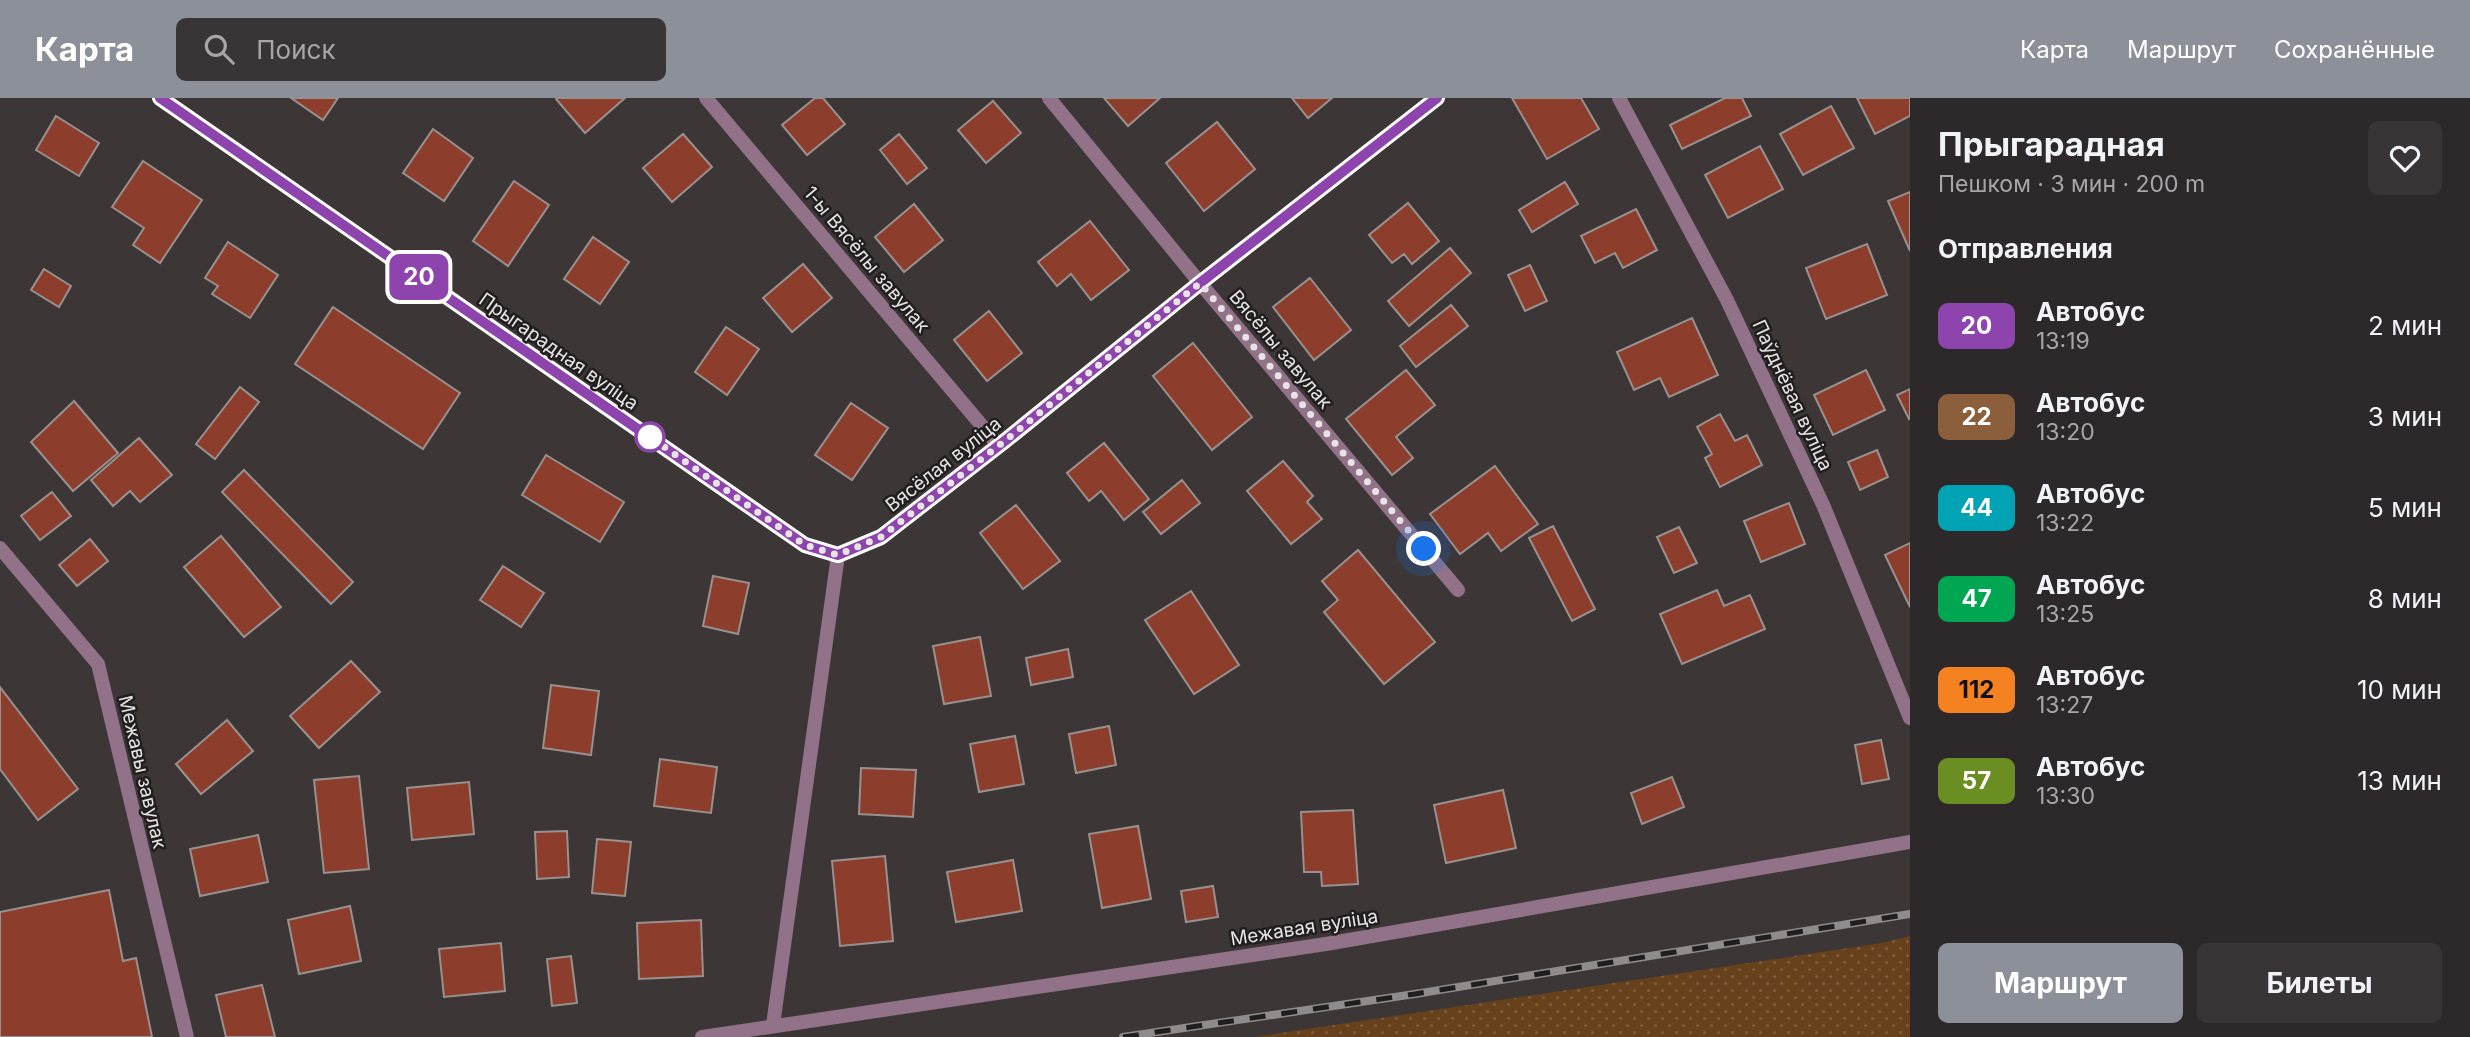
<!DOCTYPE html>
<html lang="ru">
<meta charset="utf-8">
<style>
body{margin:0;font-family:Inter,sans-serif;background:#393435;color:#f1f3f6;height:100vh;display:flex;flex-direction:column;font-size:26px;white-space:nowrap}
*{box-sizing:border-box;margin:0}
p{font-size:23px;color:#a7a6a8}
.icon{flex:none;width:38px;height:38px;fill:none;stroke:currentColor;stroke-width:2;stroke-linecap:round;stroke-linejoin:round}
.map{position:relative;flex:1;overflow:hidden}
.panel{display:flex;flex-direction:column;background:#2d2829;width:560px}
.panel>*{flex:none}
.badge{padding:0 14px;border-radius:10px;font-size:24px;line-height:46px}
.you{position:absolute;width:35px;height:35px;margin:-18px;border:5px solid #fff;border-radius:50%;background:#1a73e8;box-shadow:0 0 0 10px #1a73e833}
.map>.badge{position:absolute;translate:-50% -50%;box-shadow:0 0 0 4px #fff}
h2{padding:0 28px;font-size:26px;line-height:63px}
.round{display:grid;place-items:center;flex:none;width:74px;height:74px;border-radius:10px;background:#393435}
.summary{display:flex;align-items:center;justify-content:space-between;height:119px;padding:0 28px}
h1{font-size:33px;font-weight:700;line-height:52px}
.primary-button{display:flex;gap:14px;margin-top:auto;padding:14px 28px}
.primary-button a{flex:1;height:80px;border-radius:10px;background:#8c9099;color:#fff;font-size:28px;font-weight:700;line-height:80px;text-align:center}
.primary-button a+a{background:#393435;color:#f1f3f6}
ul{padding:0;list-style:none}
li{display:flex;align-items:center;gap:21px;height:91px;padding:0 28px}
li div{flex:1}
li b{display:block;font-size:26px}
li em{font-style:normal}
li .badge{min-width:77px;font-weight:700;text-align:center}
header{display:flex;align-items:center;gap:42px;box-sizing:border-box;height:98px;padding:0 35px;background:#8c9099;color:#fff}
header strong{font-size:33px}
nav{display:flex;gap:38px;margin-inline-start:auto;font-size:24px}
.search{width:490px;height:63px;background:#393435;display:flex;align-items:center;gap:18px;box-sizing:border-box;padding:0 24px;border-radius:10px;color:#a7a6a8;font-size:26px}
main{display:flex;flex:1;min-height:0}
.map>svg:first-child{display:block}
.green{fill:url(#green-dots)}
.building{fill:#8d3d2b;stroke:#98918f;stroke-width:2}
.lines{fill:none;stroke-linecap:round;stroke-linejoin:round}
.minor{stroke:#917289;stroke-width:14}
.tertiary{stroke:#917289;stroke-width:14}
.rail-casing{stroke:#908b8c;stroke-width:8}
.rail{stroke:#211e1f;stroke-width:5;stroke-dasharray:16;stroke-linecap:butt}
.line-casing{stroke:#fff;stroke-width:16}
.line{stroke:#8e44ad;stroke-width:10}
.walk{stroke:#e8e4e5;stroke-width:7;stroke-dasharray:0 12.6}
.stop-dot{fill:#fff;stroke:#8e44ad;stroke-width:3.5}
.labels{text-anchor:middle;stroke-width:5;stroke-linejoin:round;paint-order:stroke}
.street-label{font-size:19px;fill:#e8e4e5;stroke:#211e1f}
</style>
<header>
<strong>Карта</strong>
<div class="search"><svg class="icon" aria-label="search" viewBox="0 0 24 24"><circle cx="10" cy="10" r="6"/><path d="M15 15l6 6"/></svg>Поиск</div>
<nav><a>Карта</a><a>Маршрут</a><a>Сохранённые</a></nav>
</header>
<main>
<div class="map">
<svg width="1910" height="939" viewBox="0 0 1910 939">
<defs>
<pattern id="green-dots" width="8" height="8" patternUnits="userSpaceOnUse" patternTransform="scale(1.75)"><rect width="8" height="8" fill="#66411b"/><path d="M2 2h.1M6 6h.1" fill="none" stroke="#7c5c3c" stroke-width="1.8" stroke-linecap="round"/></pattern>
</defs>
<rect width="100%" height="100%" fill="#3c3637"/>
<path class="green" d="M1910,838V939H1254L1882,845Z"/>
<g class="building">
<path d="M291,0H338L323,22Z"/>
<path d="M557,0H625L585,35L556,1Z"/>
<path d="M815,0H823L845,26L807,57L782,27Z"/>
<path d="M1104,0H1160L1128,28Z"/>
<path d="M1292,0H1332L1308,20Z"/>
<path d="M1512,0H1581L1599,31L1547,61Z"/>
<path d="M1725,0H1742L1751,18L1682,51L1670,27Z"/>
<path d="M1857,0H1910V18L1875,36Z"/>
<path d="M993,3L1021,35L986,65L958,32Z"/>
<path d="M1831,8L1854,50L1803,77L1780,36Z"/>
<path d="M56,18L99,45L79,78L36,52Z"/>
<path d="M1217,24L1255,71L1204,113L1166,65Z"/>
<path d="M433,31L473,60L444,103L403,75Z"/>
<path d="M683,36L712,69L672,104L643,70Z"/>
<path d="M899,36L927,70L907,86L880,52Z"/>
<path d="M1760,48L1783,91L1728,120L1705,77Z"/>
<path d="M143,63L202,102L160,165L133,147L144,130L112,109Z"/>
<path d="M514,83L549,107L508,168L473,143Z"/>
<path d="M1565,84L1578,106L1532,134L1519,112Z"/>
<path d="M1910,94V153L1888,103Z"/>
<path d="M1408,105L1439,143L1412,166L1404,156L1392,165L1369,137Z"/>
<path d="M914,106L943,142L904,174L875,139Z"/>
<path d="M1636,111L1657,152L1623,170L1615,155L1595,165L1581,138Z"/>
<path d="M1090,123L1129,172L1091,202L1071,176L1057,188L1038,164Z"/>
<path d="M593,139L629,164L600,206L564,181Z"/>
<path d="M228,144L278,177L250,220L212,196L218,188L205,180Z"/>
<path d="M1867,146L1887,197L1826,221L1806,170Z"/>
<path d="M1450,150L1471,175L1409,228L1388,203Z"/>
<path d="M803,166L832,200L792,234L763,200Z"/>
<path d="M1530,167L1547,203L1525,213L1508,177Z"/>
<path d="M44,171L71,188L59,209L31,192Z"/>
<path d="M1310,180L1351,232L1314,262L1273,209Z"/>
<path d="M1451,207L1468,228L1416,269L1400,248Z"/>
<path d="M333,209L460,295L423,351L295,266Z"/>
<path d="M989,213L1022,255L987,283L954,242Z"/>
<path d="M1692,220L1718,277L1669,299L1660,280L1634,292L1617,254Z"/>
<path d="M726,229L759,251L727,297L695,274Z"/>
<path d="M1193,245L1252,319L1212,352L1153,278Z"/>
<path d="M1406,272L1435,307L1396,339L1413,360L1392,377L1346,321Z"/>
<path d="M1866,272L1885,312L1833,337L1814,297Z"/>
<path d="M240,289L259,304L215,361L196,346Z"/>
<path d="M1910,291V320L1909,321L1897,297Z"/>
<path d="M74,303L118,355L73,393L31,344Z"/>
<path d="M851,305L888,330L852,382L815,357Z"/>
<path d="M1720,316L1735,343L1747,337L1762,367L1720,389L1705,360L1712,356L1697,329Z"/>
<path d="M139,340L172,377L140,404L130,393L113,408L91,382Z"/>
<path d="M1104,345L1149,401L1124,422L1101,393L1089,403L1067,375Z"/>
<path d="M1877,352L1888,379L1860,392L1848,364Z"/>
<path d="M546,357L624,404L600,444L522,397Z"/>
<path d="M1283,363L1313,398L1307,404L1322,421L1291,446L1247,393Z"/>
<path d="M1495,368L1538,426L1501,453L1488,435L1460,456L1430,416Z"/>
<path d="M244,372L353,484L331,506L222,394Z"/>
<path d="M1182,382L1200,405L1161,436L1143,414Z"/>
<path d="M52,394L71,418L40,442L21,418Z"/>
<path d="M1789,405L1805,446L1761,464L1744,423Z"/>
<path d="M1016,407L1060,463L1023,491L980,435Z"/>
<path d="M1553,428L1595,511L1572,523L1529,440Z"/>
<path d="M1679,429L1697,465L1674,475L1657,439Z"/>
<path d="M221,438L281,509L244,539L184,469Z"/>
<path d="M90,441L108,463L77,488L59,467Z"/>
<path d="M1910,445V509L1885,457Z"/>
<path d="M1358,452L1435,544L1384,586L1324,514L1338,502L1322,483Z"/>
<path d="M503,468L544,495L521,529L480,502Z"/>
<path d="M713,478L749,485L738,536L703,528Z"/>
<path d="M1717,492L1724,508L1750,497L1765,531L1682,566L1660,516Z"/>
<path d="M1191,493L1239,567L1194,596L1145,522Z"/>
<path d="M980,539L991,598L944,606L933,548Z"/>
<path d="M1068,551L1073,579L1031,587L1026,560Z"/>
<path d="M351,563L380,594L319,650L290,618Z"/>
<path d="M551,587L599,593L591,657L543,650Z"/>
<path d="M0,589L78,691L38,722L0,671Z"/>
<path d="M227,622L253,653L201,696L176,666Z"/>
<path d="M1109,628L1116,667L1076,675L1069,636Z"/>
<path d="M1015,638L1024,686L979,694L970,646Z"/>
<path d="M1881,642L1889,681L1862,686L1855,647Z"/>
<path d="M660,661L717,669L711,715L654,708Z"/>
<path d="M861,670L916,672L913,719L859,716Z"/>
<path d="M359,678L369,771L324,775L314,682Z"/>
<path d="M1672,679L1684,709L1642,726L1631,695Z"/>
<path d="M469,684L474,736L412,742L407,690Z"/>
<path d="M1503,692L1516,750L1446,765L1434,707Z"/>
<path d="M1353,712L1358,786L1322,788L1321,774H1304L1301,714Z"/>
<path d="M1138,728L1151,801L1102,810L1089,736Z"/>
<path d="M567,733L569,779L537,781L535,734Z"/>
<path d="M258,737L268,784L200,798L190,751Z"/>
<path d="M597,741L631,744L625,798L592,795Z"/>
<path d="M885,758L893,843L840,848L832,763Z"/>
<path d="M1013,762L1022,813L956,824L947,774Z"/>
<path d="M1213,788L1218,819L1186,824L1181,793Z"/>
<path d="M109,792L123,863L136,860L152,939H0V814Z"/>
<path d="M350,808L361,863L299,876L288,822Z"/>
<path d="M701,822L703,878L639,881L637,825Z"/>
<path d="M501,845L505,893L444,899L439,851Z"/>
<path d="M571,858L577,905L552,908L547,861Z"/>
<path d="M262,887L275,939H226L216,897Z"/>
</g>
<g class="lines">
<g class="minor">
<path d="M706,0L999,348"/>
<path d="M1049,0L1200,185L1458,492"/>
<path d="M1619,0L1727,202L1824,409L1910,620"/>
<path d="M0,450L98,566L187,939"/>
<path d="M773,927L838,457"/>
<path d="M702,939L1326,846L1910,744"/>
</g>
<path class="tertiary" d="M160,0L805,447L838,457L881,439L1006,342L1200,185L1437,0"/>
<g class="rail-casing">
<path id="rail" d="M1123,939L1415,896L1910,816"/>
</g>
<use href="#rail" class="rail"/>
</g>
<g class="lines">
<g class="line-casing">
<path id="line" d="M160,0L805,447L838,457L881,439L1006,342L1200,185L1437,0"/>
</g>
<use href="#line" class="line"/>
<path class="walk" d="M650,339L647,337L805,447L838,457L881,439L1006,342L1200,185L1424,451"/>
</g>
<circle class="stop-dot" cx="650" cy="339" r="14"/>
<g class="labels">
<g class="street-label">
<text transform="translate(867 161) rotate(50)" y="7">1-ы Вясёлы завулак</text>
<text transform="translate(1281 251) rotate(50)" y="7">Вясёлы завулак</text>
<text transform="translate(559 253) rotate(35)" y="7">Прыгарадная вуліца</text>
<text transform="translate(1793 297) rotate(65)" y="7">Паўднёвая вуліца</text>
<text transform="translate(943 366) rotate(-38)" y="7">Вясёлая вуліца</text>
<text transform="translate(143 674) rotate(77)" y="7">Межавы завулак</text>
<text transform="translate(1304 829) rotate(-9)" y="7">Межавая вуліца</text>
</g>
</g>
</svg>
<div class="you" style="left:1424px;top:451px"></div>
<b class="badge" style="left:419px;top:179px;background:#8e44ad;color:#fff">20</b>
</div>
<section class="panel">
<div class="summary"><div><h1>Прыгарадная</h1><p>Пешком · 3 мин · 200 m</p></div><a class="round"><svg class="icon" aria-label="heart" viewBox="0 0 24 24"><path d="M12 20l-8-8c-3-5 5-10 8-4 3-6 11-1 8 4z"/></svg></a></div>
<h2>Отправления</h2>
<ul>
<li><span class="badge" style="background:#8e44ad;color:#fff">20</span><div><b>Автобус</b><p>13:19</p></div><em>2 мин</em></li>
<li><span class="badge" style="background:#8b5e3c;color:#fff">22</span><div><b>Автобус</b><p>13:20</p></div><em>3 мин</em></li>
<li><span class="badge" style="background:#00a3b4;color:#fff">44</span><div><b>Автобус</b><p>13:22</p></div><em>5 мин</em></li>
<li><span class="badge" style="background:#00a651;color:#fff">47</span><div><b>Автобус</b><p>13:25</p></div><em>8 мин</em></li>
<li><span class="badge" style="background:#f58220;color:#111">112</span><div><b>Автобус</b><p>13:27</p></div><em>10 мин</em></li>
<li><span class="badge" style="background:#6b8e23;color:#fff">57</span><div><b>Автобус</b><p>13:30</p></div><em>13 мин</em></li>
</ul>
<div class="primary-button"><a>Маршрут</a><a>Билеты</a></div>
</section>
</main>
